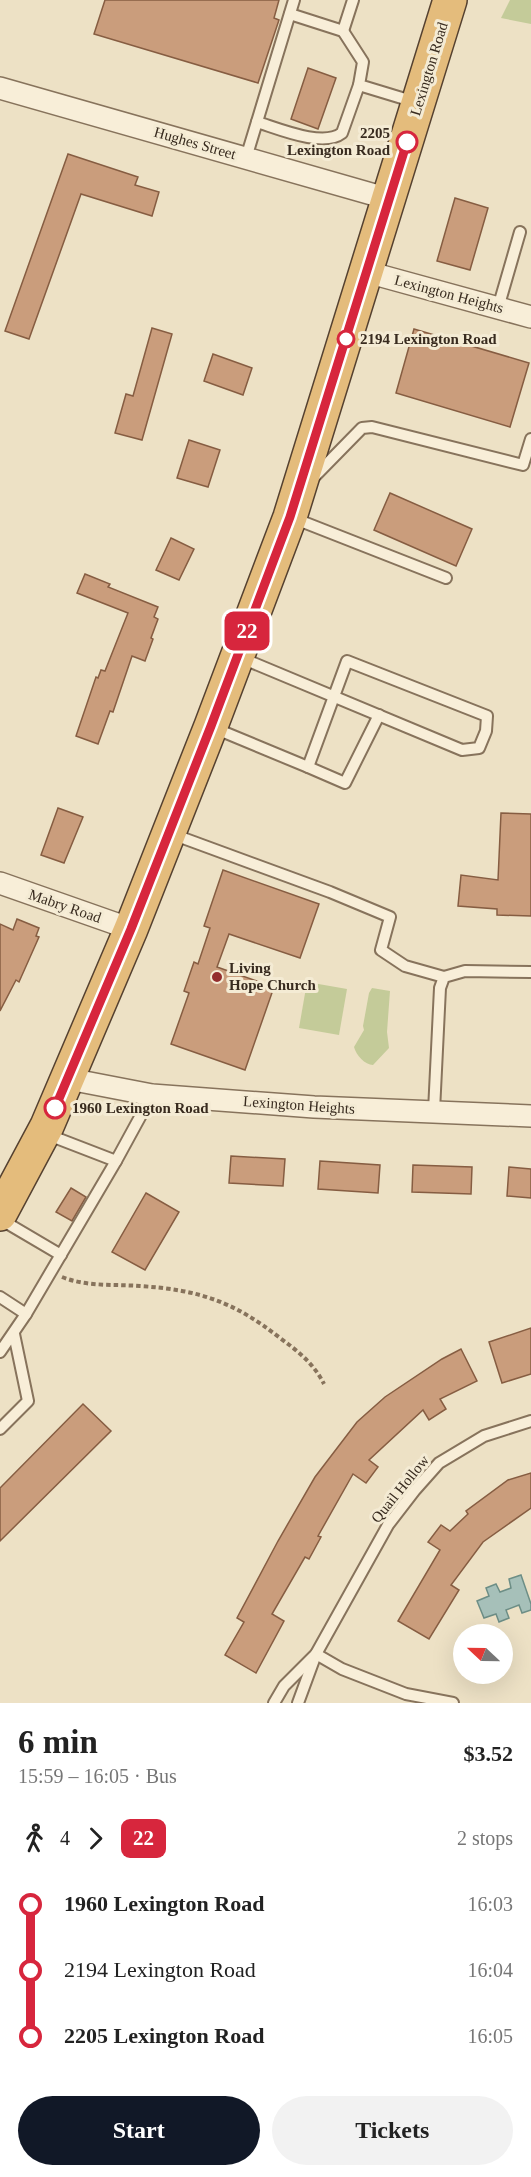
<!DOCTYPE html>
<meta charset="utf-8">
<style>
body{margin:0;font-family:Georgia,serif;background:#f2f2f2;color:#222;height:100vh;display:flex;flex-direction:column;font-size:22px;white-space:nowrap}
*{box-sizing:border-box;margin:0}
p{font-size:20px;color:#767676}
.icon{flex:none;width:33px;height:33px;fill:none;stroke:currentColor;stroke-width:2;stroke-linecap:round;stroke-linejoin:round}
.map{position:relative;height:1703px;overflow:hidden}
.details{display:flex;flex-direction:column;background:#fff;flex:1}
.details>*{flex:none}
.badge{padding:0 12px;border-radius:9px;font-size:21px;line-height:39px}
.needle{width:39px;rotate:292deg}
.tools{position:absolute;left:453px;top:1624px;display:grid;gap:12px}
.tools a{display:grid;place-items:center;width:60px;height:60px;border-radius:50%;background:#fff;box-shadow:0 6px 24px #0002;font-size:30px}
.map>.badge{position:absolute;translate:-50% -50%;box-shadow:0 0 0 3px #fff}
.legs{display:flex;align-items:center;gap:9px;height:66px;padding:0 18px;font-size:20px}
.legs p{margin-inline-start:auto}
.headline{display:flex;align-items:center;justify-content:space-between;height:102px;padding:0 18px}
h1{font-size:33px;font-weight:600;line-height:45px}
.primary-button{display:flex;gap:12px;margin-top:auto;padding:12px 18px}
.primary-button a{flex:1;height:69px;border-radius:36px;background:#111827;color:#fff;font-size:24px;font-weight:600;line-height:69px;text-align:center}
.primary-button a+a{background:#f2f2f2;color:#222}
ul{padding:0 18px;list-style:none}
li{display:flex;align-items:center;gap:21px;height:66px;font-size:22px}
li i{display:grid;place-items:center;width:9px;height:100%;margin:0 8px;background:currentColor}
li i::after{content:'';width:15px;height:15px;margin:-8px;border:4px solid;border-radius:50%;background:#fff}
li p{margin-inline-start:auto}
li:first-child i{background:linear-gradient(#0000 50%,currentColor 0)}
li:last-child i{background:linear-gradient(currentColor 50%,#0000 0)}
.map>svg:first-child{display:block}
.green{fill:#c4cb99}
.water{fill:#a6c0b9;stroke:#6d8e86;stroke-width:1.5}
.building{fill:#ca9d7c;stroke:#865d42;stroke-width:1.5}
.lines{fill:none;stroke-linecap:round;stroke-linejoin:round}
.service-casing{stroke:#87735c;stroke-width:14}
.minor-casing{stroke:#87735c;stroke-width:24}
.trunk-casing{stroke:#554130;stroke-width:36}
.path{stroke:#87735c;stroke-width:4;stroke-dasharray:4.5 3;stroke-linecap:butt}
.service{stroke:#f8eed8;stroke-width:10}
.minor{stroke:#f8eed8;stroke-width:21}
.trunk{stroke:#e4bc7c;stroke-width:33}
.line-1-casing{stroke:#fff;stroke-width:14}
.line-1{stroke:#d7263d;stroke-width:9}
.stop-1-dot{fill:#fff;stroke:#d7263d;stroke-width:3}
.poi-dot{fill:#942d2d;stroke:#f4ebd4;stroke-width:2}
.labels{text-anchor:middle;stroke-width:6;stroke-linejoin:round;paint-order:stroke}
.street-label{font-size:15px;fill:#382b1f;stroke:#f4ebd4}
.stop-label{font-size:15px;font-weight:bold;fill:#382b1f;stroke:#f4ebd4;text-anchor:start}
.poi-label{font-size:15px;font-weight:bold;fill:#382b1f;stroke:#f4ebd4;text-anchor:start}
</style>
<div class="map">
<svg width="531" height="1703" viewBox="0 0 531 1703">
<rect width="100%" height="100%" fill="#ede1c5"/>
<g class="green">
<path d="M510,0H531V24L501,18Z"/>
<path d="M307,982L347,989L339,1035L299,1028Z"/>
<path d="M372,988L390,991L387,1032L389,1048L373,1065C365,1065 356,1055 354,1047L364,1030L363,1026L369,993Z"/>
</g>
<path class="water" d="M521,1575L531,1604V1610L522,1613L519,1605L506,1610L509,1618L499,1622L496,1614L484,1618L477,1601L489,1596L486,1588L496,1584L500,1592L511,1588L509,1579Z"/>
<g class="building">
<path d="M105,0H279L274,18L279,20L258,83L94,34Z"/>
<path d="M308,68L336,78L318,129L291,119Z"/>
<path d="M68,154L138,177L135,185L159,192L152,216L81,194L29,339L5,331Z"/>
<path d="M455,198L488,208L470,270L437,261Z"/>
<path d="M152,328L172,334L142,440L115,433L126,394L133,396Z"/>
<path d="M414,329L529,363L510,427L396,393Z"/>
<path d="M213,354L252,368L243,395L204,381Z"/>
<path d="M189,440L220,450L208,487L177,478Z"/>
<path d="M390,493L472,529L456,566L374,530Z"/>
<path d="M171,538L194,549L179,580L156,570Z"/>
<path d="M85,574L110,584L108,587L158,607L154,617L158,619L151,638L153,639L145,661L132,656L113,712L110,711L98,744L76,736L96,677L98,678L101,670L105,671L128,613L77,593Z"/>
<path d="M58,808L83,817L64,863L41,855Z"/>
<path d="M501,813L531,814V916L497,915V909L458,906L461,875L498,880Z"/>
<path d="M223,870L319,904L300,958L229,934L217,967L274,987L245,1070L171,1044L189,993L184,991L194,962L198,964L210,928L204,926Z"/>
<path d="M17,919L39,928L36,936L39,937L19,982L16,980L0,1011V924L13,930Z"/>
<path d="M231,1156L285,1159L283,1186L229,1183Z"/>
<path d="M320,1161L380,1165L378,1193L318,1189Z"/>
<path d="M413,1165L472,1167L471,1194L412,1192Z"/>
<path d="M509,1167L531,1169V1198L507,1196Z"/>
<path d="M71,1188L86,1197L72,1221L56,1212Z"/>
<path d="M146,1193L179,1212L145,1270L112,1252Z"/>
<path d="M531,1328V1374L502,1383L489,1342Z"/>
<path d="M461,1349L477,1381L440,1399L446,1409L429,1420L423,1410L369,1460L378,1467L366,1483L353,1474L318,1536L321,1537L309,1559L305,1557L272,1614L284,1621L256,1673L225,1655L244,1622L237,1618L278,1541L315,1477L357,1422L385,1397L442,1359Z"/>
<path d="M83,1404L111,1431L0,1541V1488Z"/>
<path d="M531,1473V1508L483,1542L451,1585L459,1590L429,1639L398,1621L440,1550L428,1542L441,1525L450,1531L468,1514L466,1511L508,1480Z"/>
</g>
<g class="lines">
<g class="service-casing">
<g id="service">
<path d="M290,14L343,31L353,0"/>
<path d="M343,31L363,62L359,85L415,102"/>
<path d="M257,122C277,128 323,148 342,133L359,85"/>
<path d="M246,158L294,0"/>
<path d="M498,308L520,232"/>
<path d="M313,478L362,428L372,427L523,465L531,439"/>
<path d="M293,518L446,578"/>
<path d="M214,728L308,767L347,661L487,716L486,731L479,748L462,750L239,657"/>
<path d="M308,767L345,783L379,715"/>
<path d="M172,834L330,892L390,917L381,950L405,966L444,977"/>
<path d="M434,1111L440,988L444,977L465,971L531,972"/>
<path d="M46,1134L116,1161"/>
<path d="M0,1219L61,1255"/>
<path d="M0,1297L26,1314"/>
<path d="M0,1352L26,1314L116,1161L152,1095"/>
<path d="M0,1429L28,1401L14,1334"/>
<path d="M316,1654L342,1669L406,1694L453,1703"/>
<path d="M274,1703L284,1686L314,1656"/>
<path d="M298,1703L316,1654L388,1525L415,1490L439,1463L484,1436L531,1421"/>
</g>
</g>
<g class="minor-casing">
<g id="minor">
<path d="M0,88L389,199"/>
<path d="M367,272L531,317"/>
<path d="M0,883L131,929"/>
<path d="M69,1079L152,1095L314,1107L531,1116"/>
</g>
</g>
<g class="trunk-casing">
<path id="trunk" d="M0,1214L47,1126L131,929L211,726L290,517L450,0"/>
</g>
<path class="path" d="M62,1277C87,1287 114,1284 140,1286C199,1290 233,1301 280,1338C298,1351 314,1364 324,1384"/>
<use href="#service" class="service"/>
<use href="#minor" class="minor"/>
<use href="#trunk" class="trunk"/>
</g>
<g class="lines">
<g class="line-1-casing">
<path id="line-1" d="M55,1108L131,929L211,726L290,517L407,142"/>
</g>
<use href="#line-1" class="line-1"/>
</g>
<g class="stop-1-dot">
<circle cx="407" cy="142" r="10"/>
<circle cx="346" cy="339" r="8"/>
<circle cx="55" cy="1108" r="10"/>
</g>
<circle class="poi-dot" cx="217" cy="977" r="6"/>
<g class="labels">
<g class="street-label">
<text transform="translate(429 69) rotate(-73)" y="5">Lexington Road</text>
<text transform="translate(195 143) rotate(16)" y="5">Hughes Street</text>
<text transform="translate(449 294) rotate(15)" y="5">Lexington Heights</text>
<text transform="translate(65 906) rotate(19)" y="5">Mabry Road</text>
<text transform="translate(299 1105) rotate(4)" y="5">Lexington Heights</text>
<text transform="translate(400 1489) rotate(-51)" y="5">Quail Hollow</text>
</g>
<g class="stop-label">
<text x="390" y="138" text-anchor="end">2205<tspan x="390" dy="17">Lexington Road</tspan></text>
<text x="360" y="344">2194 Lexington Road</text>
<text x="72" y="1113">1960 Lexington Road</text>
</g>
<g class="poi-label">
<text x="229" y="973">Living<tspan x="229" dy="17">Hope Church</tspan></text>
</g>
</g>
</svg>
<div class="tools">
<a><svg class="needle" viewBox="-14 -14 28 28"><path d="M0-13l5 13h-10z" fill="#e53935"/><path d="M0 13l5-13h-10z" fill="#767676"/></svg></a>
</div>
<b class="badge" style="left:247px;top:631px;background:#d7263d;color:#fff">22</b>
</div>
<section class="details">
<div class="headline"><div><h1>6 min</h1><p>15:59 – 16:05 · Bus</p></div><b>$3.52</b></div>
<div class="legs"><svg class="icon" aria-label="walk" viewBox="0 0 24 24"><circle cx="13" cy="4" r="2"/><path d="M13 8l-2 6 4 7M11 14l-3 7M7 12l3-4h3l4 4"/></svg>4<svg class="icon" aria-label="forward" viewBox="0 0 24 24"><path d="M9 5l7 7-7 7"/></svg><b class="badge" style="background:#d7263d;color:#fff">22</b><p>2 stops</p></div>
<ul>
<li><i style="color:#d7263d"></i><b>1960 Lexington Road</b><p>16:03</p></li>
<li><i style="color:#d7263d"></i><span>2194 Lexington Road</span><p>16:04</p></li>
<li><i style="color:#d7263d"></i><b>2205 Lexington Road</b><p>16:05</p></li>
</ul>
<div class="primary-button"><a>Start</a><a>Tickets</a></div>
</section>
